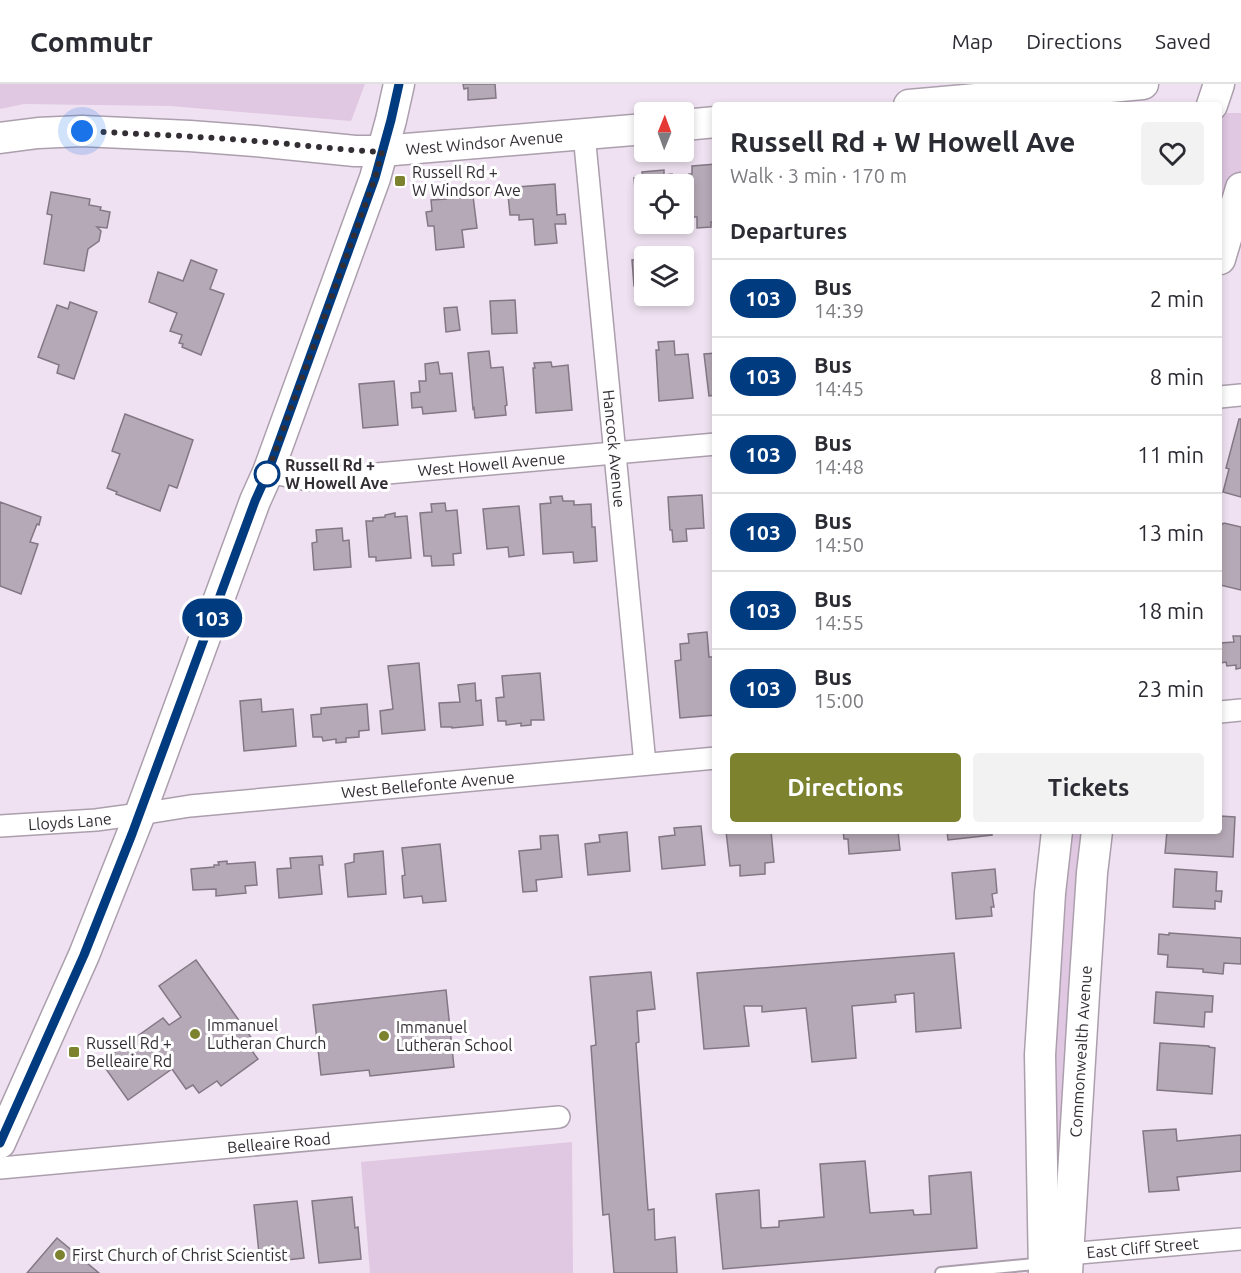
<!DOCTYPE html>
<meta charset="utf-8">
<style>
body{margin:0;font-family:Ubuntu,sans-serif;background:#f2f2f3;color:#2b2b33;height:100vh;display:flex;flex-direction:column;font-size:22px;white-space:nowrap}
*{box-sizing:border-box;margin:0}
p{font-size:20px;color:#7c7c81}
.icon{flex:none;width:33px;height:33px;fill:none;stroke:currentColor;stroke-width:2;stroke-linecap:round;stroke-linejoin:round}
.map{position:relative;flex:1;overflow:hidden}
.details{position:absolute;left:712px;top:18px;width:510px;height:732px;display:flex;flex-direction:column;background:#fff;border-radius:6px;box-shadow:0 3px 9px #0003}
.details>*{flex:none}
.badge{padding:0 12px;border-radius:20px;font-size:21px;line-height:39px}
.needle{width:39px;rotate:1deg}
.buttons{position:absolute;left:634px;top:18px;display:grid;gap:12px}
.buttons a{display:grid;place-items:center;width:60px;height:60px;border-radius:6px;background:#fff;box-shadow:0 3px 9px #0003;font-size:30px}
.you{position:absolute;width:30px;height:30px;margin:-15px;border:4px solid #fff;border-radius:50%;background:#1a73e8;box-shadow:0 0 0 9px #1a73e833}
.map>.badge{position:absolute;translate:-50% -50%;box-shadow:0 0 0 3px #fff}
h2{padding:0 18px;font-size:22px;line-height:54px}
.round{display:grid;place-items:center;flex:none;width:63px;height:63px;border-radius:6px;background:#f2f2f3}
.head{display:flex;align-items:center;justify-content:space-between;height:102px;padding:0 18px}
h1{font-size:28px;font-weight:600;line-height:45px}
.button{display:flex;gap:12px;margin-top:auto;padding:12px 18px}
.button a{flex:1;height:69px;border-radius:6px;background:#7c822d;color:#fff;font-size:24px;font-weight:600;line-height:69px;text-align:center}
.button a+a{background:#f2f2f3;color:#2b2b33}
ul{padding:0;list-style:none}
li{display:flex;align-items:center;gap:18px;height:78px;padding:0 18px;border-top:2px solid #e1e1e2}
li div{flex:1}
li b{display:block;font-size:22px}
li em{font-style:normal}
li .badge{min-width:66px;font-weight:700;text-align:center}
header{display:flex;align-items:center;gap:36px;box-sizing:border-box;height:84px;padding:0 30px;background:#fff;border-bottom:2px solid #e1e1e2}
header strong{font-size:28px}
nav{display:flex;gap:33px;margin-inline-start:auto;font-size:21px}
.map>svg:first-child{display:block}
.green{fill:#e0c7e2}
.building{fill:#b6a9b7;stroke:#847785;stroke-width:1.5}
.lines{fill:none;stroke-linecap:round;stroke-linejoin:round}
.lane-casing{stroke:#ac9fad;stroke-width:14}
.street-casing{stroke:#ac9fad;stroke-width:24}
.secondary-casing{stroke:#ac9fad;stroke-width:33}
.lane{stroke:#fff;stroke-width:10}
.street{stroke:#fff;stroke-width:21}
.secondary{stroke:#fff;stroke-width:30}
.line-casing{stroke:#fff;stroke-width:14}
.line{stroke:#003b80;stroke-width:9}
.walk{stroke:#332e34;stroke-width:6;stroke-dasharray:0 10.8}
.poi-dot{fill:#7c822d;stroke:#fff;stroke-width:2}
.stop-dot{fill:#fff;stroke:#003b80;stroke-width:3}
.labels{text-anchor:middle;stroke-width:6;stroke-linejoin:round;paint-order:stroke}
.street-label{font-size:16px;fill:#332e34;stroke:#fff}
.poi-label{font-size:16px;fill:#332e34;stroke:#fff;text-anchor:start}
.stop-label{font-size:16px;font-weight:bold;fill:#332e34;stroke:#fff;text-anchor:start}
</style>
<header>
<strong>Commutr</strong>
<nav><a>Map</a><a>Directions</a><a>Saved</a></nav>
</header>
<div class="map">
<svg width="1241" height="1189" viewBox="0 0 1241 1189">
<rect width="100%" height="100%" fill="#efe1f1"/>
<g class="green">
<path d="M0,0H365L351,37L170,22L24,20L0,25Z"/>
<path d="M1220,29H1241V88L1220,154Z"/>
<path d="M1065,747H1092L1069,1040L1051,1137L1049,1041Z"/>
<path d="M572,1058L573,1189H370L361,1078Z"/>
</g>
<g class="building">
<path d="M463,0H495L496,14L468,16V4L464,5Z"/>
<path d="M716,80V138H711V143L697,144V133H693L689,90H692V82Z"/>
<path d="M664,86V91L672,90L673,100H645V140H677V145L639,148L634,94L643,93L642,88Z"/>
<path d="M555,100L557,131L565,130L566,140H555L557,159L535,161L533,135L519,136V131H510L508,111L517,110V103Z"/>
<path d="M458,106L459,114L473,112L477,144L462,146L464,163L436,166L434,142H428L426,128L432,127L431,116L446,115V107Z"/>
<path d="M51,108L90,115L89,121L101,123L100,126L110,128L107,144L97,143L101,147L99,157L88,165L84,187L44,180L52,131L47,130Z"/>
<path d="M645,175V201L634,202L632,176Z"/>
<path d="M191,176L217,186L210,205L224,210L201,271L182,263L183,260L179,259L182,251L170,247L177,229L149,218L158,188L183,197Z"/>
<path d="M635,204H645V212H661V217L636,219Z"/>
<path d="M515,216L517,249L492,250L490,217Z"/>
<path d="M70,218L97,228L74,295L57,289L59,281L38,273L57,221L68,225Z"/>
<path d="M457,223L460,246L446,248L444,224Z"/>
<path d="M674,257L675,271L688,270L693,314L659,317L656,266H659L658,258Z"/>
<path d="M489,267L491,284L503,283L507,321L505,322L506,331L475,334L474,324L473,325L468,269Z"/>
<path d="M716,269V311L709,312L704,270Z"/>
<path d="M438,278L440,290L452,289L456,327L423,330L422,323L412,324L411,309L420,308L419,297H426L425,280Z"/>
<path d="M551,278L552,283L568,281L572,326L536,329L533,284H535L534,279Z"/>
<path d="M394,297L398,341L363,344L359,300Z"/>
<path d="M125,330L193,356L177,404L169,401L160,427L116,410L117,408L107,404L120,370L112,367Z"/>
<path d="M1239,335H1241V413L1223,408L1229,385L1226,384Z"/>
<path d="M702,411L704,444L686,445L687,457L673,458L672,446H670L668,413Z"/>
<path d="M562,412L563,417H574V421L591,420L592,443H595L597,477L574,479L573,468L543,470L540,420L551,419L550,413Z"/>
<path d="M0,418L41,433L39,441L37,440L30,458L38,460L21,510L0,502Z"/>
<path d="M445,419L446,427L457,426L461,469L453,470L454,481L432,482L431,472H424L420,429L432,428L431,420Z"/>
<path d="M519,422L524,471L509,473L508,463L487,465L483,425Z"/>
<path d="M395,429V433L407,432L411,474L376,477V473H369L366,437H373V434L385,433V431Z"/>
<path d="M1220,439L1223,440L1224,439L1241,443V506L1220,501Z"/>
<path d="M342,444L343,457L349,456L351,483L314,486L312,459L317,458L316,446Z"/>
<path d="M707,548L709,573H716V631L680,634L675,577L681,576L680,560L689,559L688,550Z"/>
<path d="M1233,552H1241V584L1236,585V581L1227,582L1226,578L1220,579V559L1234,558Z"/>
<path d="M419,579L425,646L382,650L380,627L393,625L388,582Z"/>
<path d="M540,589L544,636H531V641L521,642V639L506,641V637H498L496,614L504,613L502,592Z"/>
<path d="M475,599L476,617L481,616L483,641L452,644V643H441L439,619L460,618L458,601Z"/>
<path d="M261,615L262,628L293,625L296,662L244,667L240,617Z"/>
<path d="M367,620L369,646L359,647V653L346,654V658L336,659V655L323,657L322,653H313L311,631L321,630V624Z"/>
<path d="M1220,732L1235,733L1233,773L1165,769L1167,747H1220Z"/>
<path d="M701,742L705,781L662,785L659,753L675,751L674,744Z"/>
<path d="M726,747H771L774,778L765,779V790L740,792V781L730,782Z"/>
<path d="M843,747H898L900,766L849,770L848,755H844Z"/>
<path d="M947,747H992V751L948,756Z"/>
<path d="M627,748L630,787L588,791L585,760L600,758L599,751Z"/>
<path d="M558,751L562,793L536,796L537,807L523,808L519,767L541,765L540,752Z"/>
<path d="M440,760L446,817L423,819L422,812L404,814L402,792L405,791L402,764Z"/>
<path d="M383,767L386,810L348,813L345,780L354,778V770Z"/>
<path d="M322,772L323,781H319L322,810L279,814L277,785L291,784L290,774Z"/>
<path d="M227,777V780L255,778L257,801L245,802L246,809L216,812V805L193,806L191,785L214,783V781H219L218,778Z"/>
<path d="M995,785L997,809L992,810L994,823H991L992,832L956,835L952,789Z"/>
<path d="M1175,785L1217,788L1216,807H1222L1221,818L1215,817V825L1173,823Z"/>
<path d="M1169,849L1241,854V880L1224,879L1223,890L1203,888V885L1167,883L1168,871L1158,870L1159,850L1169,851Z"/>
<path d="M954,869L961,944L916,948L914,909L895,911L896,918L852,922L856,974L812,978L806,924L762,928V922H744L749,962L704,965L697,889Z"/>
<path d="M196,876L255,959L249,963L258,975L221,1002L217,997L199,1009L193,1001L186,1005L172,985L128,1016L101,978L163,934L169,941L181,933L159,902Z"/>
<path d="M651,888L655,925L637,927L639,958L636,959L648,1126L654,1125L655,1156L675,1153L677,1189H614L609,1130L603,1131L591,962L596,961L590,893Z"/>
<path d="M446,906L454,983L370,992L369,986L321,991L313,921Z"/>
<path d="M1156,908L1213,912L1212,928H1205L1204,943L1154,939Z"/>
<path d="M1160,959L1209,962V963L1215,964L1212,1010L1157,1006Z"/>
<path d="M1176,1045L1177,1057L1241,1051V1087L1177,1093L1179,1106L1149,1108L1143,1047Z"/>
<path d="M865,1077L870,1129L913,1126L914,1131L931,1130L929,1092L971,1088L977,1164L723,1185L716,1110L759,1106L761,1144L779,1143V1137L824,1133L820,1080Z"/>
<path d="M352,1113L355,1144L358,1143L361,1175L319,1179L312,1117Z"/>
<path d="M297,1117L304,1174L260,1179L254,1121Z"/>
<path d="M57,1154L99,1189H27Z"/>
</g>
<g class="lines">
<g class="lane-casing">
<path id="lane" d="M941,1189L1035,1180L1040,1177"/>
</g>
<g class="street-casing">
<g id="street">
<path id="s1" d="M584,50L645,680"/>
<path d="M1220,313L1241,311"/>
<path id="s2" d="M268,388L308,396L716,360"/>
<path d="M1220,628L1241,626"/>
<path id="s3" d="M0,742L96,736L140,730L190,722L716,674"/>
<path id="s4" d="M0,1084L559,1033"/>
<path id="s5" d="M1056,1171L1241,1155"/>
</g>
</g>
<g class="secondary-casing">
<g id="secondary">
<path d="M909,21L1143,0"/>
<path d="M1212,21L1219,0"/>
<path d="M684,41L716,38"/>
<path id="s6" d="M0,54L38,49L82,47L190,52L255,57L355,67H382L645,45"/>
<path d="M1220,175L1241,104"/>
<path d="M0,1059L84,871L140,730L255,417L268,388L375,94L391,36L399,0"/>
<path d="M1044,1189L1040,971L1050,809L1057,747"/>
<path id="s7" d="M1067,1189L1084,910L1092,789L1097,747"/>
</g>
</g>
<use href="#lane" class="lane"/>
<use href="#street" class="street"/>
<use href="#secondary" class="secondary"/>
</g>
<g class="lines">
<g class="line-casing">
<path id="line" d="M0,1059L84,871L132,750L255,417L268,388L375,94L391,36L399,0"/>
</g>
<use href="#line" class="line"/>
<path class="walk" d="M82,47C139,50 196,52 253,57C296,60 339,66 382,68L375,94L267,390"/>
</g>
<g class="poi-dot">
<rect x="394" y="91" width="12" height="12" rx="3"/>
<circle cx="195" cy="950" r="6"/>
<circle cx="384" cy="952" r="6"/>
<rect x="68" y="962" width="12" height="12" rx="3"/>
<circle cx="60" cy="1171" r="6"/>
</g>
<circle class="stop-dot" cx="267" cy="390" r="12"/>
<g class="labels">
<g class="street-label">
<text dy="6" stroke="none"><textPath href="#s6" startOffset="486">West Windsor Avenue</textPath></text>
<text dy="6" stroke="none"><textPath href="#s1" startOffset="316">Hancock Avenue</textPath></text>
<text dy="6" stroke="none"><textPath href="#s2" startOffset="225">West Howell Avenue</textPath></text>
<text dy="6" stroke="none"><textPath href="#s3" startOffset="430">West Bellefonte Avenue</textPath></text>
<text dy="6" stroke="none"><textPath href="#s3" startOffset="70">Lloyds Lane</textPath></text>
<text dy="6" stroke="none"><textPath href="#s7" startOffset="222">Commonwealth Avenue</textPath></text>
<text dy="6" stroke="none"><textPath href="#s4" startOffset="280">Belleaire Road</textPath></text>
<text dy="6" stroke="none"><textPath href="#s5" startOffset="87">East Cliff Street</textPath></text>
</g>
<g class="poi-label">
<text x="412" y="94">Russell Rd +<tspan x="412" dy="18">W Windsor Ave</tspan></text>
<text x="207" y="947">Immanuel<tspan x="207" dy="18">Lutheran Church</tspan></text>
<text x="396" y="949">Immanuel<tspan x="396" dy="18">Lutheran School</tspan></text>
<text x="86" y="965">Russell Rd +<tspan x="86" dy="18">Belleaire Rd</tspan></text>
<text x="72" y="1177">First Church of Christ Scientist</text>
</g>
<g class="stop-label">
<text x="285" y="387">Russell Rd +<tspan x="285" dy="18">W Howell Ave</tspan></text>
</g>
</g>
</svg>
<div class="buttons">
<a><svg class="needle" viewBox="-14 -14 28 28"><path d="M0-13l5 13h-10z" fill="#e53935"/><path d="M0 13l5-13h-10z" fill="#7c7c81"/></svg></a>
<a><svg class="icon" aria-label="locate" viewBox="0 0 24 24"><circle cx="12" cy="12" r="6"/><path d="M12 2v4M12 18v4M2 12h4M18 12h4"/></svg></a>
<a><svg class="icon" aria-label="layers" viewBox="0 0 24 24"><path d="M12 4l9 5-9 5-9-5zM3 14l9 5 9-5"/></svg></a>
</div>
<div class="you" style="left:82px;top:47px"></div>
<b class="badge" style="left:212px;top:534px;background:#003b80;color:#fff">103</b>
<section class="details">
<div class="head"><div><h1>Russell Rd + W Howell Ave</h1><p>Walk · 3 min · 170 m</p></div><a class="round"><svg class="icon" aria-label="heart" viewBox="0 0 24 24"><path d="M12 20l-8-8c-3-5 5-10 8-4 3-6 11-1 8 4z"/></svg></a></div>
<h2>Departures</h2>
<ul>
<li><span class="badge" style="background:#003b80;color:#fff">103</span><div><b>Bus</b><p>14:39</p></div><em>2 min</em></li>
<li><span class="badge" style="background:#003b80;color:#fff">103</span><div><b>Bus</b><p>14:45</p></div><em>8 min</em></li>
<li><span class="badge" style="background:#003b80;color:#fff">103</span><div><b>Bus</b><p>14:48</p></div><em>11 min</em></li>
<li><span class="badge" style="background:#003b80;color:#fff">103</span><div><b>Bus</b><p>14:50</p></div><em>13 min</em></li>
<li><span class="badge" style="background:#003b80;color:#fff">103</span><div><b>Bus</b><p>14:55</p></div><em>18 min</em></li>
<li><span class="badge" style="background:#003b80;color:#fff">103</span><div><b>Bus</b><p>15:00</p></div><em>23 min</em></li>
</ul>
<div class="button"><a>Directions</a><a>Tickets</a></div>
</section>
</div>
